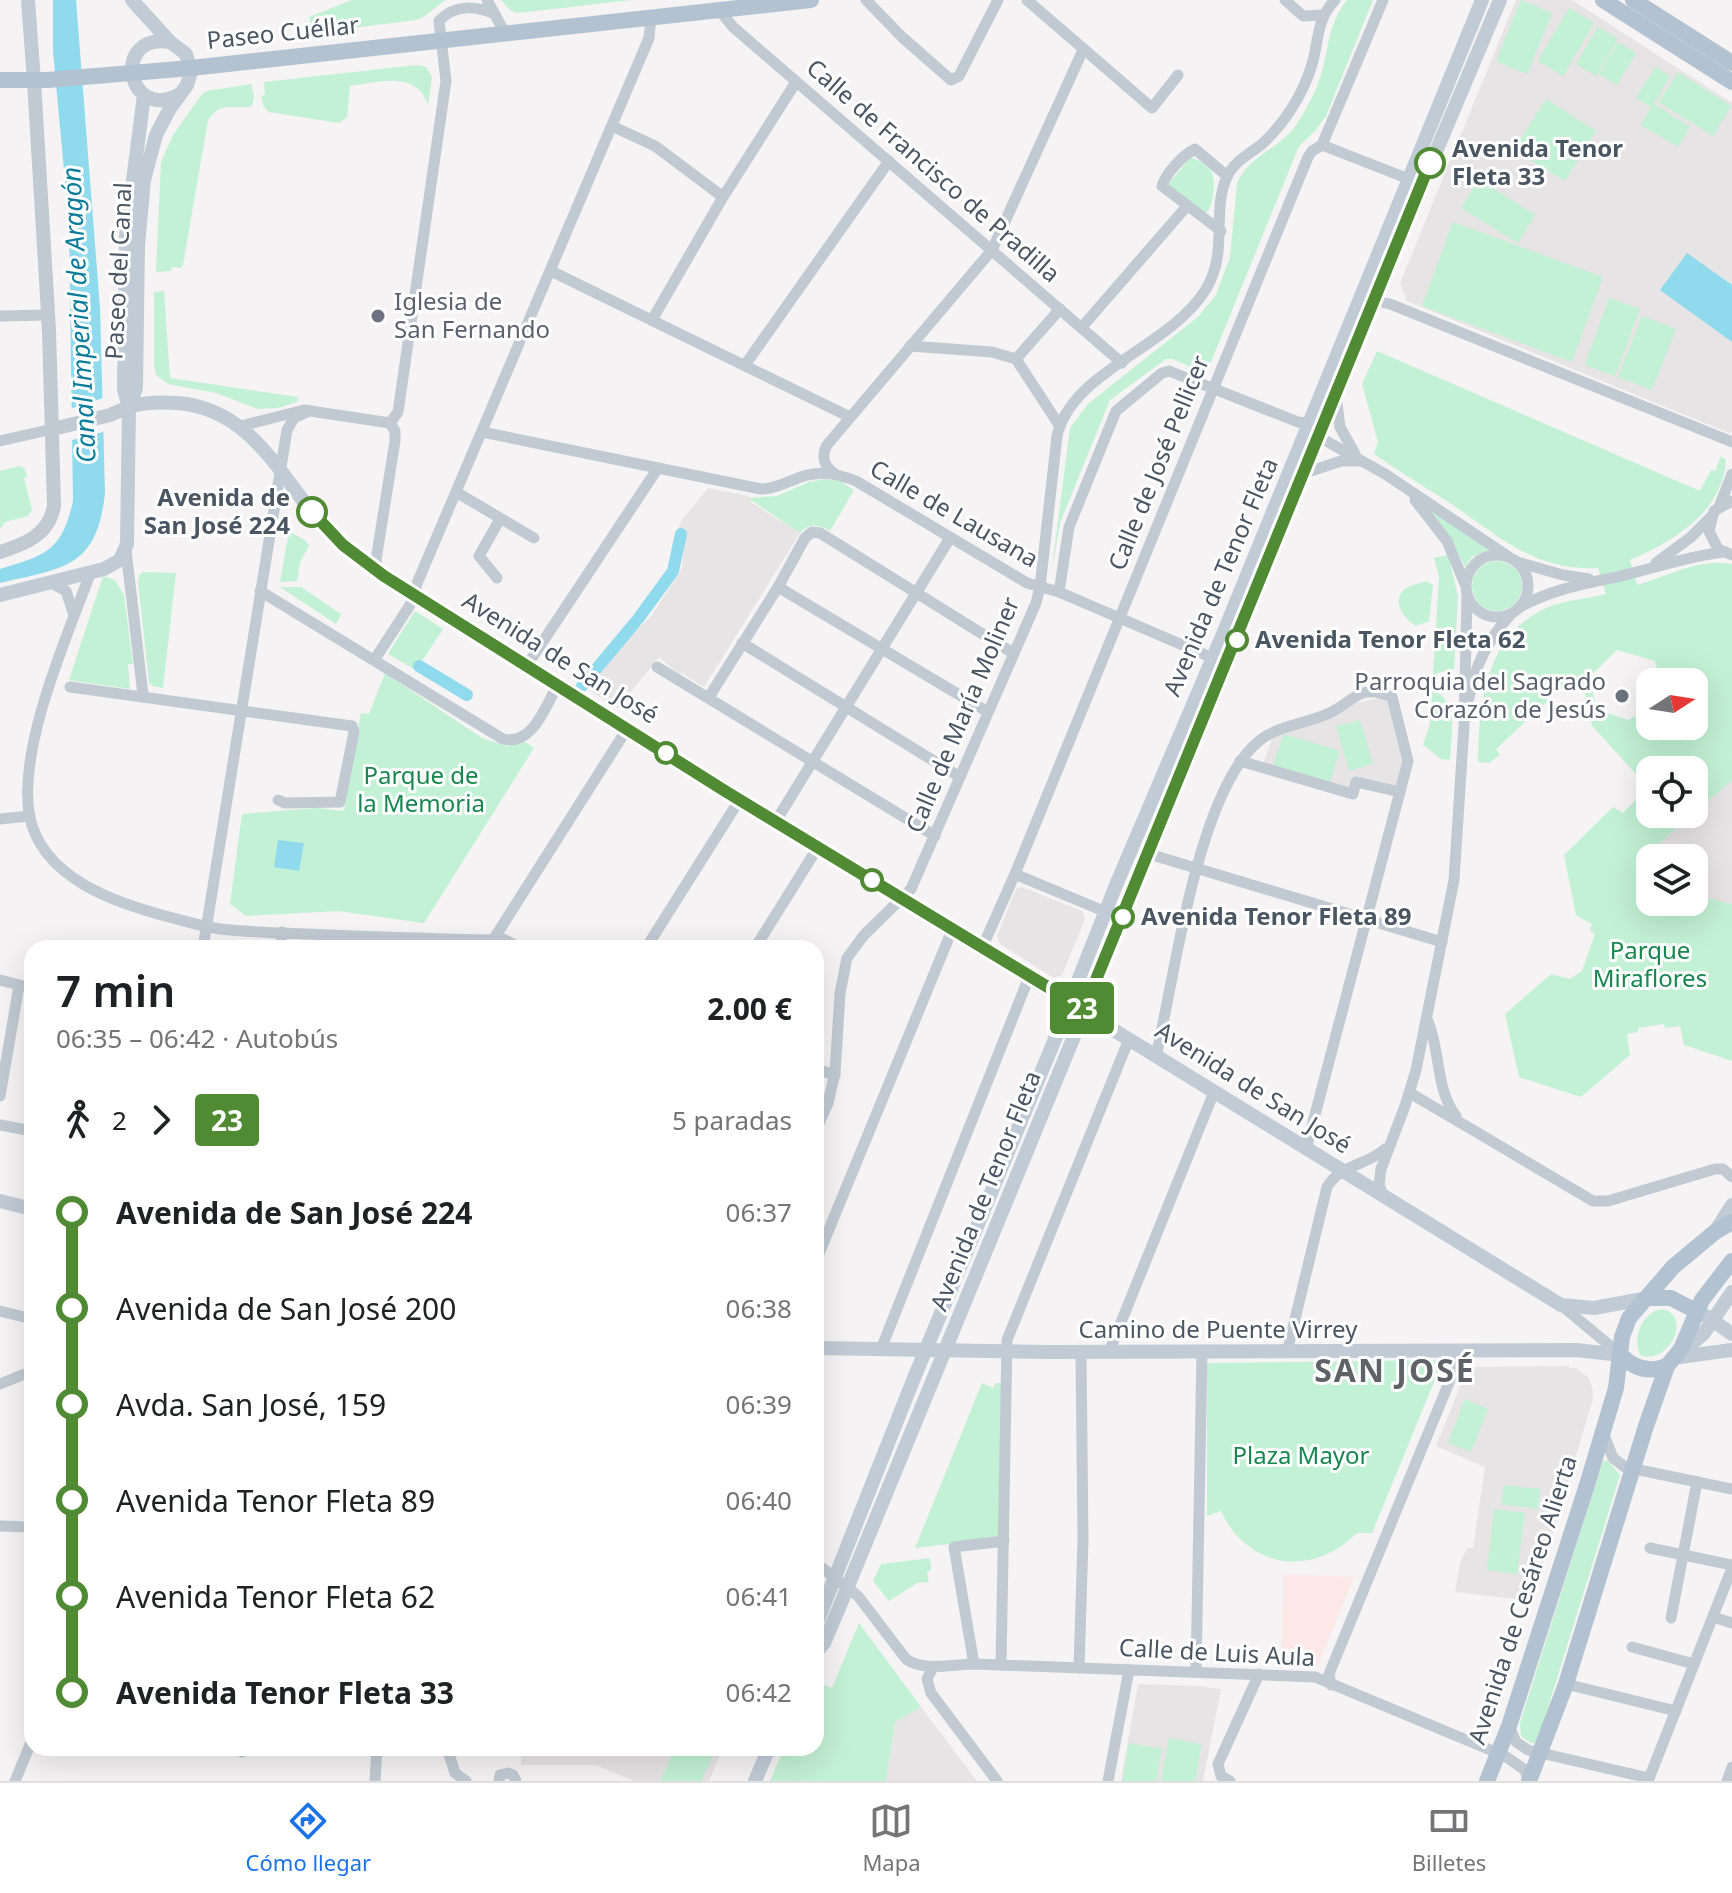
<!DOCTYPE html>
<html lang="es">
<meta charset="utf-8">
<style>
body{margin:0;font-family:"Noto Sans",sans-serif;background:#f6f6f6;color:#202124;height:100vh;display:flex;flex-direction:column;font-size:30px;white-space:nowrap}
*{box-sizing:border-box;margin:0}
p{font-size:26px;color:#757577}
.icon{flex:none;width:44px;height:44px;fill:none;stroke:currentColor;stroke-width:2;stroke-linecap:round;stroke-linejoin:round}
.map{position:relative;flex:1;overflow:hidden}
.sheet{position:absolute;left:24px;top:940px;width:800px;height:816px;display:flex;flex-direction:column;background:#fff;border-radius:24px;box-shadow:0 8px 32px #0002}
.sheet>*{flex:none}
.badge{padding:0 16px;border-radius:6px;font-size:28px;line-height:52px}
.needle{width:52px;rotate:78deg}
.buttons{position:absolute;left:1636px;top:668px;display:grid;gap:16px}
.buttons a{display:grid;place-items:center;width:72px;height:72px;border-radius:16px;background:#fff;box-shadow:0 8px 32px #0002;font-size:40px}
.map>.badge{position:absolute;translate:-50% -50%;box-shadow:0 0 0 4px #fff}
.legs{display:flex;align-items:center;gap:12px;height:88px;padding:0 32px;font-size:26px}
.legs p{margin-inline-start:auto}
.head{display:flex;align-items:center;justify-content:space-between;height:136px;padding:0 32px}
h1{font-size:44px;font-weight:600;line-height:60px}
ul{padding:0 32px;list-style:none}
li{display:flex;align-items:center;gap:28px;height:96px;font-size:30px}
li i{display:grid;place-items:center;width:12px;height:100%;margin:0 10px;background:currentColor}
li i::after{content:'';width:20px;height:20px;margin:-10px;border:6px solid;border-radius:50%;background:#fff}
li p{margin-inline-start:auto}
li:first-child i{background:linear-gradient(#0000 50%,currentColor 0)}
li:last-child i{background:linear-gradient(currentColor 50%,#0000 0)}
.menu{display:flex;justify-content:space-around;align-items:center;height:112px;border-top:2px solid #e0e0e0;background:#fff;font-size:22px;color:#757577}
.menu a{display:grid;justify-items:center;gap:4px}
.menu .on{color:#1a73e8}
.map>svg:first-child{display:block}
.education{fill:#e6e4e5}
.medical{fill:#fce8e6}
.green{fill:#c3f1d5;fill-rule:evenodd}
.water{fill:#90daee}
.pier{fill:#f5f3f3}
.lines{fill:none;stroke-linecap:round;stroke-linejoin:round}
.canal{stroke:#90daee;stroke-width:12}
.minor{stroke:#c1cad2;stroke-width:11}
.tertiary{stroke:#c1cad2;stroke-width:14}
.secondary{stroke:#c1cbd6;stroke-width:14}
.primary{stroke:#b3c2d1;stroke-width:16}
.line-1-casing{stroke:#fff;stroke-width:18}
.line-1{stroke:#508a33;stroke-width:12}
.stop-1-dot{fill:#fff;stroke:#508a33;stroke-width:4}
.worship-dot{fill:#6b7280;stroke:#fff;stroke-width:3}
.labels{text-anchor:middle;stroke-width:6;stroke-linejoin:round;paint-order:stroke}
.street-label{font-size:24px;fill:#4a5661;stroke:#fff}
.stop-label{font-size:24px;font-weight:bold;fill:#4a5661;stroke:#fff;text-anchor:start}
.worship-label{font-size:24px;fill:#5b616d;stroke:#fff;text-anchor:start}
.park-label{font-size:24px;fill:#17864f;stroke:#fff}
.water-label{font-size:26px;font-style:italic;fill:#0c7c9b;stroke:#fff}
.district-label{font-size:32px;font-weight:bold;letter-spacing:2px;fill:#5f6368;stroke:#fff}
</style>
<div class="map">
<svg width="1732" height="1781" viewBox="0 0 1732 1781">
<rect width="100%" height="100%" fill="#f5f3f3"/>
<g class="education">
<path d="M1516,0H1572L1732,103V432L1729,433L1407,301L1400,283Z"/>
<path d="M708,488L748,496L752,503L800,533L704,687L682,673L680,675L659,657L618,708L588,690L612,655L652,615L682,568L685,537L676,532L683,519Z"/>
<path d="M1382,697L1390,702L1405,759L1397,787L1353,777L1348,789L1263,764L1273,736L1353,704Z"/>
<path d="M1732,780V903L1730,904L1694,894V858H1655L1653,849Z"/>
<path d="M1022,887L1082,911L1085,919L1062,975L1054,978L1000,944L997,936L1016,889Z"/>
<path d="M1569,1366V1368H1576L1588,1377L1592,1386L1593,1399L1532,1601L1455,1592L1460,1563L1467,1548H1473L1485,1467L1436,1446L1468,1367Z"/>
<path d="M1138,1684L1199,1686L1221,1689L1203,1781H1121Z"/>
<path d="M921,1707L977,1781H886L895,1722Z"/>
<path d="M521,1748H723L709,1781H634L596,1765H521Z"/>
</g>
<path class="medical" d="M1284,1574L1354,1577L1318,1665L1281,1664Z"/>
<g class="green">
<path d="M352,0H446C434,6 428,17 416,20L314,33L309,17Z"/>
<path d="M501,0H632L518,13L511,11Z"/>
<path d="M1347,0H1373L1326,116L1315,131L1299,146L1209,367L1201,372L1173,359H1166L1110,400L1060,523L1051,575L1070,428L1089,403L1198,317L1216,295L1230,257L1237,184C1246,157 1280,149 1296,125C1306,110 1316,92 1321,75C1329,48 1328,23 1347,0Z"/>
<path d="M1521,0L1552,13L1527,74L1496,61Z"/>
<path d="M1569,8L1594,23L1563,76L1538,61Z"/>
<path d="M1598,27L1618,39L1596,76L1576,64Z"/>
<path d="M1618,42L1636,53L1617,85L1599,74Z"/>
<path d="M417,65L426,67L432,77L428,105C417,70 378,82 350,86L347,117L339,123L269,112L264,107L261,96L265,95L264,82Z"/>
<path d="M1655,67L1670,76L1654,104L1690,127L1678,147L1641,125L1651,107L1636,98Z"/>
<path d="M1678,72L1731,106L1713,136L1659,102Z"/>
<path d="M251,84L254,96L252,106C232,111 223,99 208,120L183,265L180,268L172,267L171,271L156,272L161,162L173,135L202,94L207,91Z"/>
<path d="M1546,99L1596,131L1565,181L1514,150Z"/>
<path d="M1191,157C1198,160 1209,166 1212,173C1216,183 1213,205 1207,212L1203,213L1168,184Z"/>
<path d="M1479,179L1535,215L1518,243L1461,208Z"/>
<path d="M1453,222L1603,277L1572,362L1422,306Z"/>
<path d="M164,291L170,378L298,397L297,402L278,408L258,409L216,393L168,384L156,375L154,366V292Z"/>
<path d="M1609,298L1640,309L1615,376L1585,365Z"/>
<path d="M1642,316L1676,329L1652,390L1618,377Z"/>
<path d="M1377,351L1700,491L1711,470L1715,471L1721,456L1726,460C1723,512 1672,542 1630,560L1637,585C1670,576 1697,558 1732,564V780L1653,849L1655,858H1650V902H1694V894L1730,904L1732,903V1061L1684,1045L1680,1026L1665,1028L1664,1024L1638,1028V1032L1627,1034L1630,1055L1581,1097L1519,1077L1505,1014L1551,974L1570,979L1582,971L1595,934L1590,931L1592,924L1576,915L1564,855L1613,807L1623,813L1648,787L1592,726L1583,685L1574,676L1496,749L1500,755L1489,763L1478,762C1479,703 1485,636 1546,608C1565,600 1586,599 1606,594L1598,568C1536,571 1501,538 1453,505C1427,488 1400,472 1374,454L1378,442L1362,384ZM1617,650L1655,661L1660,682H1694V726H1650V715L1642,723L1634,716L1629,720L1597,710L1589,677ZM1650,770H1694V814H1650Z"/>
<path d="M20,466L25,469L27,477L24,478L32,510L28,516L5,522L0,529V471Z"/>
<path d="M824,479L840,481L854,490L830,531C820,525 809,522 800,533L748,498L777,496L809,482Z"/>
<path d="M1427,507L1489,550L1472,557L1465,567L1450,536Z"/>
<path d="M289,531L306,541L309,546L300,562L297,581L280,582Z"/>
<path d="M1448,555L1458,596L1454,669L1437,673L1436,676L1433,675L1439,577L1434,558Z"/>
<circle cx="1497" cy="586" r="25"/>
<path d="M143,572L176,573L163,688L153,686L149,682L138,582L139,575Z"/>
<path d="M103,576L115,580L124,595L133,664H128L130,689L69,680Z"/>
<path d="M1426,581L1433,585L1429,621L1416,626C1404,619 1390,600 1406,588C1411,585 1421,583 1426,581Z"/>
<path d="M280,587H301L341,614L336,624Z"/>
<path d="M415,611L443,629L416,670L388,654Z"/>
<path d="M385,673L482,738L507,746L525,742L534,748L424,923L338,911L246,916L230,904L242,814L317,808L344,811L361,713L369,714Z"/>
<path d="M1432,689C1460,702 1451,735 1450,760L1441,759L1423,745L1430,724Z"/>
<path d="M1360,720L1373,764L1349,771L1336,726Z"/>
<path d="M1284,734L1340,751L1330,782L1273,765Z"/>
<path d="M1662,1309C1692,1315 1671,1363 1641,1356C1631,1339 1642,1312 1662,1309Z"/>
<path d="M1443,1360L1372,1533H1357C1312,1578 1248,1569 1221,1511L1207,1516V1363Z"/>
<path d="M982,1383L993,1388L996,1383H1002L999,1538L915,1548Z"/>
<path d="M1465,1399L1488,1409L1471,1452L1448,1443Z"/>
<path d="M1607,1460L1620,1475L1542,1727L1535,1743H1531L1521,1736L1520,1723L1603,1461Z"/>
<path d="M1504,1485L1540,1489L1538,1509L1501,1504Z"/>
<path d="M1494,1509L1525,1513L1517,1574L1487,1570Z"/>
<path d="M930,1558L931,1570L927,1572L929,1582L917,1583L889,1601L873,1581L881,1564Z"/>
<path d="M859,1623L921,1707L895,1722L886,1781H770L784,1748H816V1682L832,1688Z"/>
<path d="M1169,1738L1202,1744L1195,1781H1161Z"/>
<path d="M1129,1743L1162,1749L1156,1781H1122Z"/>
<path d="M676,1748H717L701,1781H660Z"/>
</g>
<g class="water">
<path d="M53,0H76L100,308L105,493C97,568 64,568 0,583V569C46,555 62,551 73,501L69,225L53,51Z"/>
<path d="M1687,253L1732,285V342L1660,290Z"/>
<path d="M278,840L304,843L299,871L274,867Z"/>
</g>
<path class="pier" d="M106,397L107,431L68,441V406L73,408Z"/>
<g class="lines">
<g class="canal">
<path d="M419,666L467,695"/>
<path d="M582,686L638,619L673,571L681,534"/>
</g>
<g class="minor">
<path d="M487,0L505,33"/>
<path d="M866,0L902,37L951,80L959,76L998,0"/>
<path d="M1027,0L1152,108L1178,75"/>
<path d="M1285,0L1303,16L1322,15"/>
<path d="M719,10L733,27L1122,363"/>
<path d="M612,126L655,146L723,197"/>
<path d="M1322,145L1414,181"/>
<path d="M1221,231L1162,186C1166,173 1183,155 1195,149L1227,176"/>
<path d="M551,271L850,417"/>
<path d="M1368,299L1390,304L1732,442"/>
<path d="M0,316L48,315"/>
<path d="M652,320L723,197L796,82"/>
<path d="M1082,327L1187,206"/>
<path d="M910,346L992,352L1016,359L1059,425"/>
<path d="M1016,359L1060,309"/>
<path d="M745,365L889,161"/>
<path d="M1336,396L1340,427L1355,454"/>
<path d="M390,423L398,412L446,81L439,21C454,4 476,6 495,14"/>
<path d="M241,426L304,410L390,423"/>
<path d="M482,432L761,489C773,489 782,484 793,480C816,470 833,472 856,481L1027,583L1059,592L1215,659L1230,658"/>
<path d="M0,441L53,429"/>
<path d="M1305,473L1341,461H1359"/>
<path d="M835,474C824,467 821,456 827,445L992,250L1083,50"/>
<path d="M456,492L534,538"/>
<path d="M1415,500L1447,541L1465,584"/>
<path d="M1732,501L1714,511L1709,531L1718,549L1732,555"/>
<path d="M1719,507L1732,474"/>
<path d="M126,550L143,695"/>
<circle cx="1497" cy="586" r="31"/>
<path d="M1517,562L1563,575L1589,579"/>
<path d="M1656,563L1691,537L1711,517"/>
<path d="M378,572L376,560L395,441V431L390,423"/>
<path d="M90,574C66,639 19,745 29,813C40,879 118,904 173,918C188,922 204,927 220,929C256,933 293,933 329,935C384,937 438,939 493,940L501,938L521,948"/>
<path d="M497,578L479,556L500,519"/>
<path d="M53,584L66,591L74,615"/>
<path d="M778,587L988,712"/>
<path d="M260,591L503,739C532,746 545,708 557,686"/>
<path d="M1059,592L1069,527L1116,411L1162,373L1169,371L1298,422L1309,423L1311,430L1319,437L1385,474L1509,557"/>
<path d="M1520,607C1552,589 1585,584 1621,576C1655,568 1688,556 1724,552"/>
<path d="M742,643L960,777"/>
<path d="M375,659L410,605L418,581L649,38L651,17"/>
<path d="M526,667L658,468"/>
<path d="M657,667L935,836"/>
<path d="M70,687L352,726L354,732L340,802L285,803L278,800"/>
<path d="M709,697L778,587L805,538L812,532L820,533L1013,653"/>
<path d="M1469,698C1475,665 1488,640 1510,615"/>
<path d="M1240,761L1353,794L1356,782L1400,792"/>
<path d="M0,819L30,816"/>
<path d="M776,821L950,538"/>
<path d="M1149,854L1442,942"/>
<path d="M1015,874L1106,912"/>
<path d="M203,948L287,430L294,418L309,411"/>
<path d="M281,948L282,932"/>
<path d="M332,948L334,935"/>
<path d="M488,948L627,729"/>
<path d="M646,948L740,799"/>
<path d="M755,948L818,847"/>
<path d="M982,948L1015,874L1308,157L1312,151L1322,145L1383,0"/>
<path d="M0,980L32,988"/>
<path d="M1427,1019C1441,1050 1435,1089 1456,1116"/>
<path d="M1156,1056C1175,977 1197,792 1259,741C1277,726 1305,724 1327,714C1356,702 1357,682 1392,697L1408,761L1306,1149"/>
<path d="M816,1069L835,1075"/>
<path d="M1410,1093L1593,1201H1608L1715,1169H1723L1732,1177"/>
<path d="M0,1096L19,986"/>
<path d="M0,1125L32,1131"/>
<path d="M816,1130L828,1103L835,1073L840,993L847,958L864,935L911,889L1036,603L1040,587L1057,436C1071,371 1171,347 1206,289C1229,251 1211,211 1227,177C1234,161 1250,154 1262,144C1273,134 1282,123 1290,111C1300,96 1308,79 1313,61C1319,37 1317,19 1335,0"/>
<path d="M1384,1197L1379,1185L1381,1169L1405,1106L1416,1070L1454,880L1464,726L1467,597"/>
<path d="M816,1261L952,930"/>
<path d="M1561,1305L1621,1355"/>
<path d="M0,1311L32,1319"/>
<path d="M881,1349L1029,977"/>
<path d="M1109,1352L1214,1092"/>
<path d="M1287,1352L1327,1187C1341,1164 1366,1166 1385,1149"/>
<path d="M0,1384L32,1371"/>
<path d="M1603,1432L1613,1458L1625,1467L1732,1489"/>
<path d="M0,1526L32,1527"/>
<path d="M1650,1548L1732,1565"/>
<path d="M816,1563L858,1596L906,1659C924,1672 952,1664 974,1664L1315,1677L1505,1756L1525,1770L1528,1780"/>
<path d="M1713,1617L1732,1623"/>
<path d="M1671,1618L1697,1482"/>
<path d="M1632,1647L1694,1664"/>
<path d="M974,1664L954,1547L1004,1541"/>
<path d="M1001,1665L1007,1340L1129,1039"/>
<path d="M933,1667L927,1679L931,1693L997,1781"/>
<path d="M1079,1668L1083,1540L1081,1352"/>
<path d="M1196,1672L1202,1352"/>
<path d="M1566,1684L1676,1711"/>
<path d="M1331,1685L1329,1674L1462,1351"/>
<path d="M1509,1726L1516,1742L1528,1750L1649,1778"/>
<path d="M447,1748L455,1773L466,1781"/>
<path d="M242,1752L251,1748"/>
<path d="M15,1781L32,1740"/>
<path d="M375,1781L377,1748"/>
<path d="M499,1781L500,1775L508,1773L513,1775L516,1781"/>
<path d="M1108,1781L1129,1670"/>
<path d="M1230,1781L1221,1776L1218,1764L1259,1674"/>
<path d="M1648,1781L1732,1568"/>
<path d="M1727,1781L1732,1767"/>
</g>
<g class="tertiary">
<path d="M53,429L110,415L129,407"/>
<path d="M0,552C25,544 49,535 54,506L49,330L34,81"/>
</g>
<g class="secondary">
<path d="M28,0L34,81"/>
<path d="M170,42C111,32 127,122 178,95"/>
<path d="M129,407C145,402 161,402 177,403C248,408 278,471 318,520C336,540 356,556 378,572L725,791L1561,1305L1594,1308L1648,1298"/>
<path d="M129,407L136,388L138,245L144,180L156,135L169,110L187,85L191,72L186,54L170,42L132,0"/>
<path d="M0,595L104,569L120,560L127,544L129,407L124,390L126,236L144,95"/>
<path d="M0,1201L32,1209"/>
<path d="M1715,1232L1732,1205"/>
<path d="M1706,1316L1732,1334"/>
<path d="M816,1348L1050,1352L1576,1350L1621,1355"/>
<path d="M1680,1357L1732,1350"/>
<path d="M1676,1358L1704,1333L1732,1292"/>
<path d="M816,1625L914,1378L1053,1044L1116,885L1223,634L1482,0"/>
<path d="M816,1653L824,1643L839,1608L1205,718L1368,313L1500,0"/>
<path d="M755,1781L769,1748"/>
</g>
<g class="primary">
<path d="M1603,0L1732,82"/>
<path d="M1633,0L1732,63"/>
<path d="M0,80H48L191,68L811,0"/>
<path d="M1648,1298H1671L1696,1311"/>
<path d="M1621,1355C1634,1369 1649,1373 1667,1366"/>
<path d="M1487,1781L1509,1726L1587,1485L1616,1388L1622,1337L1629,1318L1673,1267L1715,1232L1732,1222"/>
<path d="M1529,1781L1566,1684L1646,1426L1667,1366L1681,1349L1702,1300L1732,1261"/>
</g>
</g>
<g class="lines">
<g class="line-1-casing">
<path id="line-1" d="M312,512L343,545L384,576L725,791L1084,1009L1430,163"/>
</g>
<use href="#line-1" class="line-1"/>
</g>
<g class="stop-1-dot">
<circle cx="1430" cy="163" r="14"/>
<circle cx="312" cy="512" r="14"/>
<circle cx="1237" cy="640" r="10"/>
<circle cx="666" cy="753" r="10"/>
<circle cx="872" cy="880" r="10"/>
<circle cx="1123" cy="917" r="10"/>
</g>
<g class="worship-dot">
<circle cx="378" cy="316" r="8"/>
<circle cx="1622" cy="696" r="8"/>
</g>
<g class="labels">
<g class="street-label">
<text transform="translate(283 33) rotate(-6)" y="8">Paseo Cuéllar</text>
<text transform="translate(933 171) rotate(41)" y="8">Calle de Francisco de Pradilla</text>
<text transform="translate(119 271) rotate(-87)" y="8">Paseo del Canal</text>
<text transform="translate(1159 463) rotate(-68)" y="8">Calle de José Pellicer</text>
<text transform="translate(954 514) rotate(30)" y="8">Calle de Lausana</text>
<text transform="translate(1221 577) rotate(-67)" y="8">Avenida de Tenor Fleta</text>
<text transform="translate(560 658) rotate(32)" y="8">Avenida de San José</text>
<text transform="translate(963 715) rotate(-67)" y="8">Calle de María Moliner</text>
<text transform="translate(1253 1088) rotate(32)" y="8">Avenida de San José</text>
<text transform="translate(986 1191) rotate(-68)" y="8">Avenida de Tenor Fleta</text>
<text x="1218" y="1338">Camino de Puente Virrey</text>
<text transform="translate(1523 1600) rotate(-72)" y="8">Avenida de Cesáreo Alierta</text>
<text transform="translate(1217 1653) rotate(3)" y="8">Calle de Luis Aula</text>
</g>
<g class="stop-label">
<text x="1452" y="157">Avenida Tenor<tspan x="1452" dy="28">Fleta 33</tspan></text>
<text x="290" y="506" text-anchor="end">Avenida de<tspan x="290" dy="28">San José 224</tspan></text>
<text x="1255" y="648">Avenida Tenor Fleta 62</text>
<text x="1141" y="925">Avenida Tenor Fleta 89</text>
</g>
<g class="worship-label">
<text x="394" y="310">Iglesia de<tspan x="394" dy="28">San Fernando</tspan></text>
<text x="1606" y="690" text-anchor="end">Parroquia del Sagrado<tspan x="1606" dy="28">Corazón de Jesús</tspan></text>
</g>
<g class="park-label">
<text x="421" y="784">Parque de<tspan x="421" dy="28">la Memoria</tspan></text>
<text x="1650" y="959">Parque<tspan x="1650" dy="28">Miraflores</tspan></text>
<text x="1301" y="1464">Plaza Mayor</text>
</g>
<g class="water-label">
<text transform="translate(79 315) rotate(-93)" y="9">Canal Imperial de Aragón</text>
</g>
<g class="district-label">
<text x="1395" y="1382">SAN JOSÉ</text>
</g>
</g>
</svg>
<div class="buttons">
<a><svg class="needle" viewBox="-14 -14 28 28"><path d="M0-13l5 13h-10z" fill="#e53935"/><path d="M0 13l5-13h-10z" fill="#757577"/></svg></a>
<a><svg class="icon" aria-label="locate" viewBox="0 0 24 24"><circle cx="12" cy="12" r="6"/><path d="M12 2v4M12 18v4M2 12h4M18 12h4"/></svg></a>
<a><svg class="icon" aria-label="layers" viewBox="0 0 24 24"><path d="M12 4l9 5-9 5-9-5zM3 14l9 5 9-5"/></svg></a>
</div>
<b class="badge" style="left:1082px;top:1008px;background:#508a33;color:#fff">23</b>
<section class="sheet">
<div class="head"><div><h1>7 min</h1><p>06:35 – 06:42 · Autobús</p></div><b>2.00 €</b></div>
<div class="legs"><svg class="icon" aria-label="walk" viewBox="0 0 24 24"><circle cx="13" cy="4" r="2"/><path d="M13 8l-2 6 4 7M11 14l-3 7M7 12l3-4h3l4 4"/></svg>2<svg class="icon" aria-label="forward" viewBox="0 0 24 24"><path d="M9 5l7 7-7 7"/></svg><b class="badge" style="background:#508a33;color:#fff">23</b><p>5 paradas</p></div>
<ul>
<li><i style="color:#508a33"></i><b>Avenida de San José 224</b><p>06:37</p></li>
<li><i style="color:#508a33"></i><span>Avenida de San José 200</span><p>06:38</p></li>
<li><i style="color:#508a33"></i><span>Avda. San José, 159</span><p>06:39</p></li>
<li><i style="color:#508a33"></i><span>Avenida Tenor Fleta 89</span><p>06:40</p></li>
<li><i style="color:#508a33"></i><span>Avenida Tenor Fleta 62</span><p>06:41</p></li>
<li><i style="color:#508a33"></i><b>Avenida Tenor Fleta 33</b><p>06:42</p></li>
</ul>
</section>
</div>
<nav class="menu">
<a class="on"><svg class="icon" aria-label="directions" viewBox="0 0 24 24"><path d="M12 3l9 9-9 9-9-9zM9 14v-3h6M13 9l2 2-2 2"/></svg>Cómo llegar</a>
<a><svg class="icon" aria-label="map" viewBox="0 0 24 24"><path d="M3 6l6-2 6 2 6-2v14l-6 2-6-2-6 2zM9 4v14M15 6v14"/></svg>Mapa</a>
<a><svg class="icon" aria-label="tickets" viewBox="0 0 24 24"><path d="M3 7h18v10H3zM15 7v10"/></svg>Billetes</a>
</nav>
